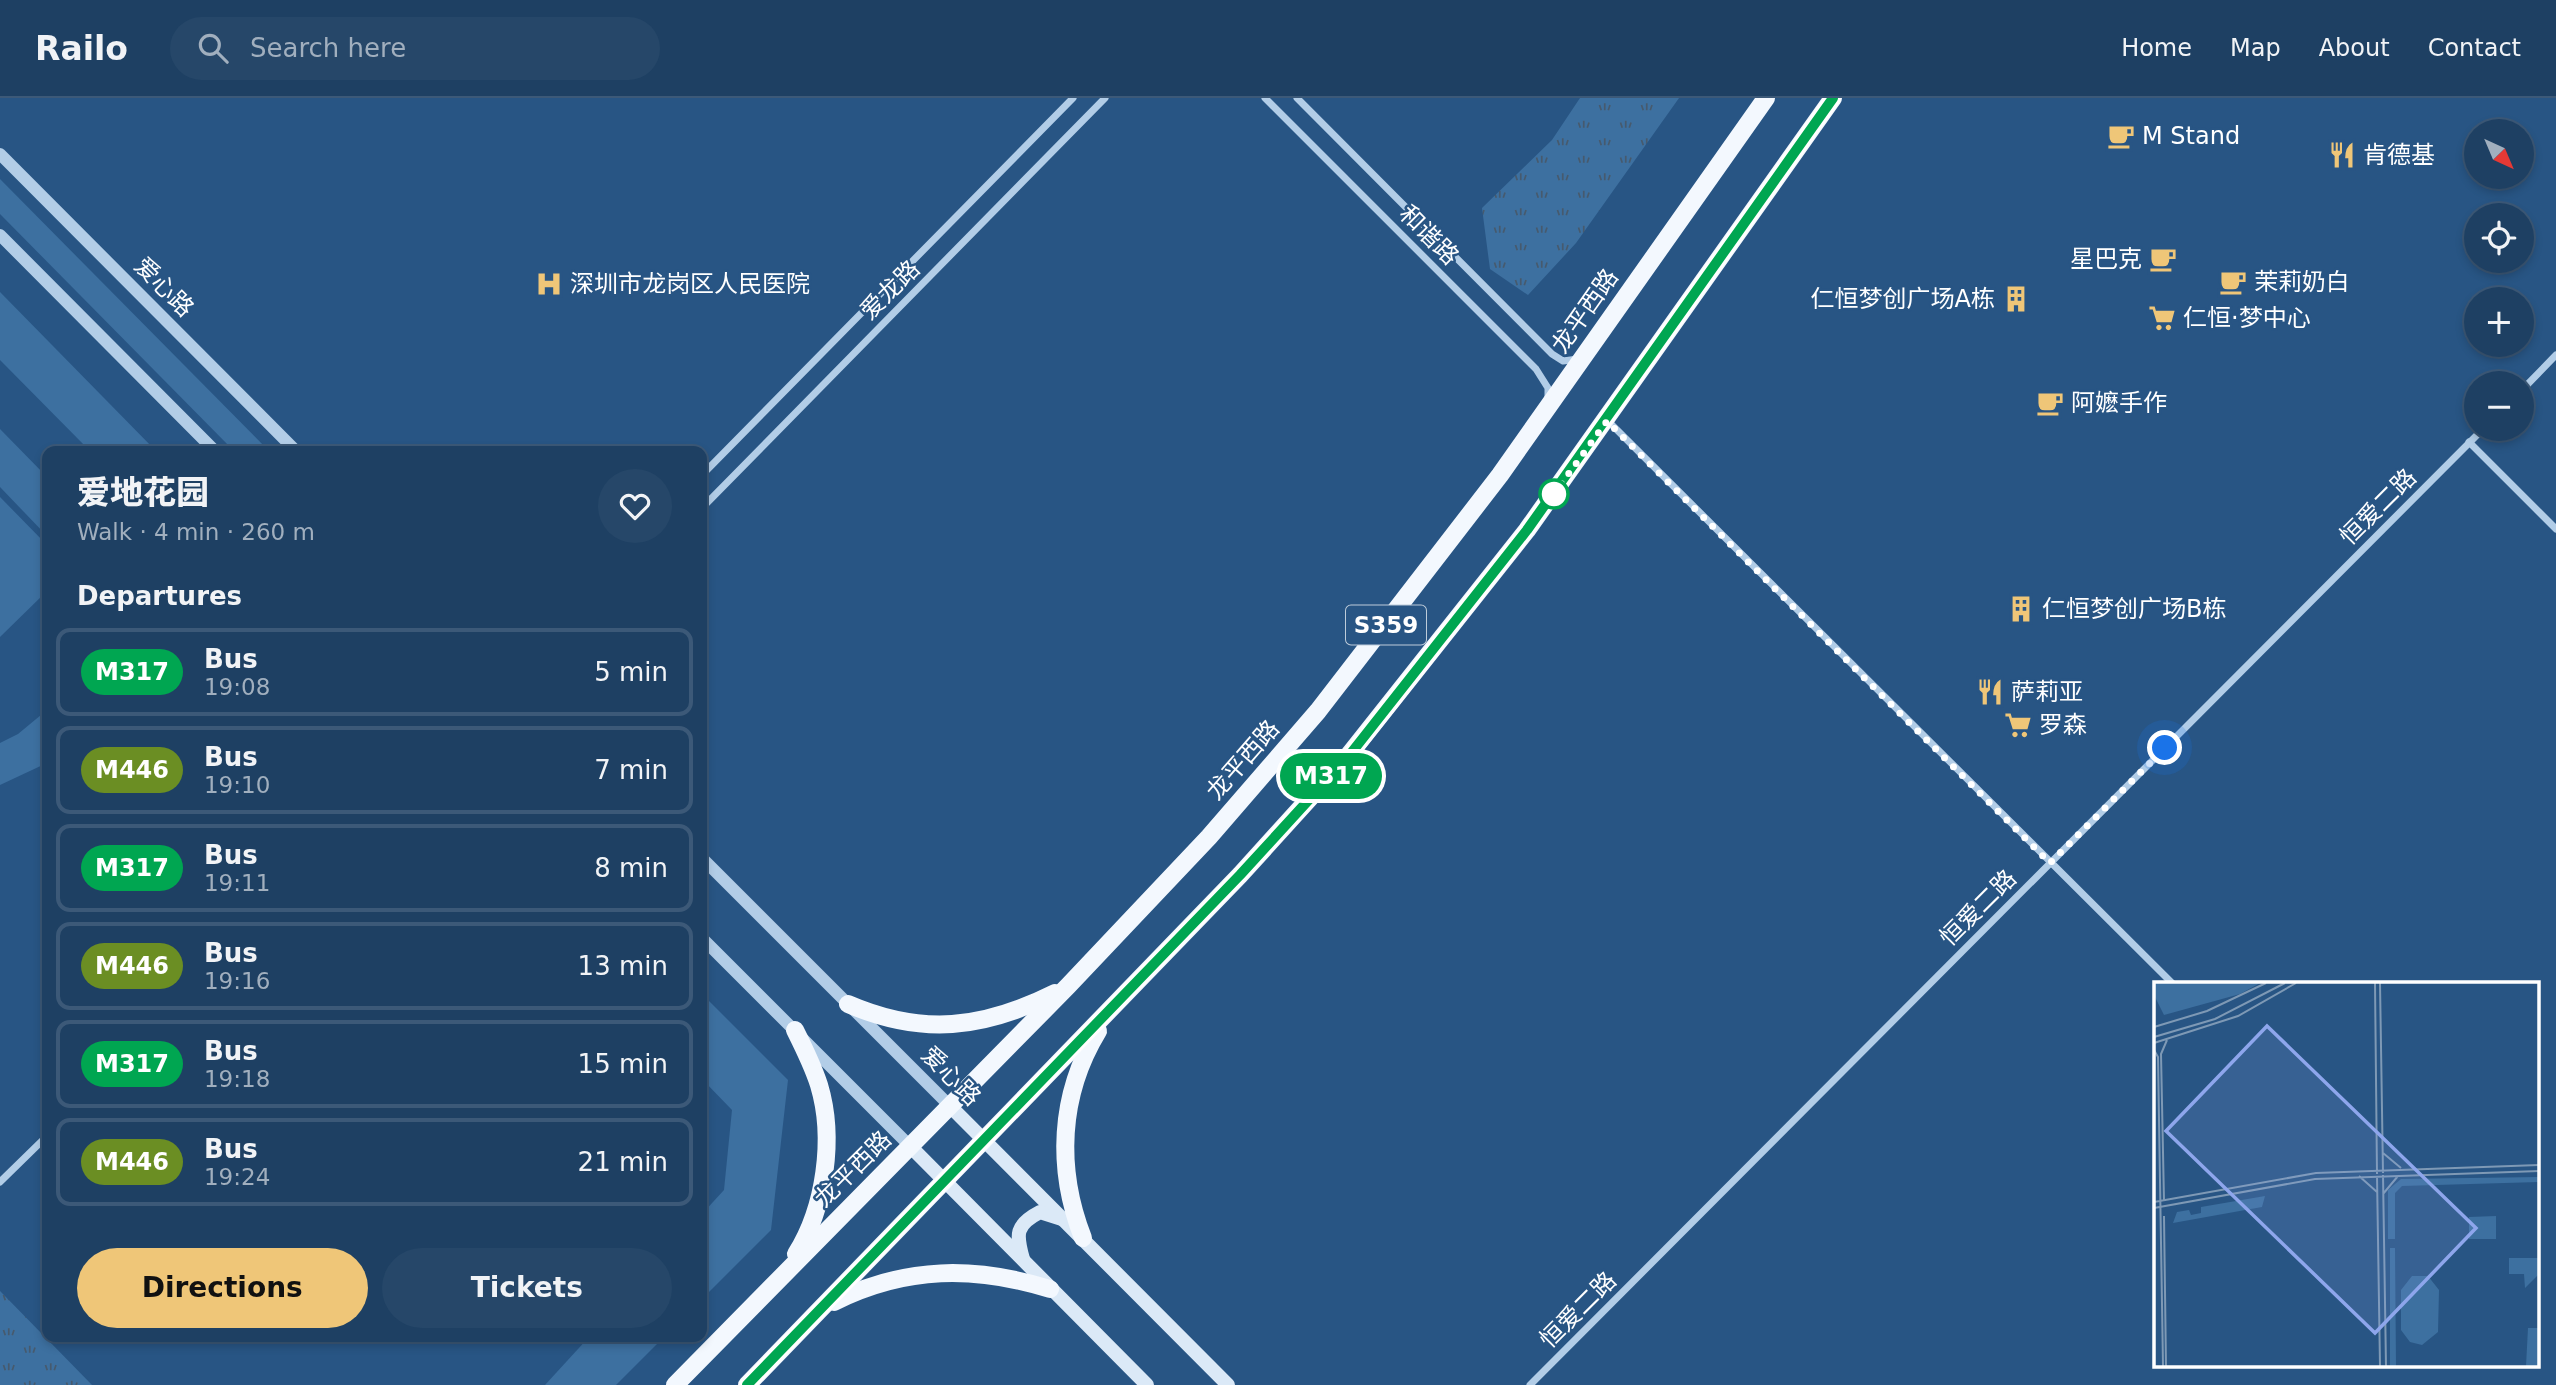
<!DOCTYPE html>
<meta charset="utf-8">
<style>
body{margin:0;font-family:"DejaVu Sans","Noto Sans SC",sans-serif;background:#264769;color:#f1f3f6;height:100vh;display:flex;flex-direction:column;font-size:26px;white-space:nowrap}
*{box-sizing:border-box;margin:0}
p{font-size:23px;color:#a1afbe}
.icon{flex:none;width:38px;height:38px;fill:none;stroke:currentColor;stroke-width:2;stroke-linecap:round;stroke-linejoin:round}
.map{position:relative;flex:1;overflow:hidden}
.sheet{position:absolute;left:42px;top:348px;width:665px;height:896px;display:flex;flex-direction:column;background:#1e4063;border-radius:14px;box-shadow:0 4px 10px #0003,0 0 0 2px #3c5978}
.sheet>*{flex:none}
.badge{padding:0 14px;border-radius:23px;font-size:24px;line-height:46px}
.needle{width:46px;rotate:136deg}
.fabs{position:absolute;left:2464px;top:21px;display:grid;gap:14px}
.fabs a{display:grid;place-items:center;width:70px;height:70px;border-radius:50%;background:#1e4063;box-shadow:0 4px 10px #0003,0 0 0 2px #3c5978;font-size:35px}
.you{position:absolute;width:35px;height:35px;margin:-18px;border:5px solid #fff;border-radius:50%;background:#1a73e8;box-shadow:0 0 0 10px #1a73e833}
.map>.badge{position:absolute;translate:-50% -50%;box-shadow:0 0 0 4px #fff}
h2{padding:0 35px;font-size:26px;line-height:63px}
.round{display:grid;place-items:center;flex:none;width:74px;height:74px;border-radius:37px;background:#264769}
.head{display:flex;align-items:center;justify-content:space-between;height:119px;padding:0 35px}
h1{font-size:33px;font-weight:800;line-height:52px}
.cta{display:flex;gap:14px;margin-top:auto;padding:14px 35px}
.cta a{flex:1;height:80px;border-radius:42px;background:#efc678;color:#111;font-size:28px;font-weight:800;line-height:80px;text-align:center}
.cta a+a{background:#264769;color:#f1f3f6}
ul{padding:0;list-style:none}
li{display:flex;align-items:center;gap:21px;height:88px;margin:0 14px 10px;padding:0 21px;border:4px solid #3c5978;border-radius:14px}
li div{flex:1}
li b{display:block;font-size:26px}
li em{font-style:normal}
li .badge{min-width:77px;font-weight:700;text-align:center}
header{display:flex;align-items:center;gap:42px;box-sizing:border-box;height:98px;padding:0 35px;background:#1e4063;border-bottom:2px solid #3c5978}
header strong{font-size:33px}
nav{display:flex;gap:38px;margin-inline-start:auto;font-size:24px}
.search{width:490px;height:63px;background:#264769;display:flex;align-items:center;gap:18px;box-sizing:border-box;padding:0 24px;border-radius:38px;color:#a1afbe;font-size:26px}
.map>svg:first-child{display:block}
.grass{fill:url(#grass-tufts)}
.garden{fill:#3d70a0}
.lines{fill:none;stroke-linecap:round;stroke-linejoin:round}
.minor{stroke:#b2cde7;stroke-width:7}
.tertiary{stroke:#b2cde7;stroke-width:12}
.secondary{stroke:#dbe9f7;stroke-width:14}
.primary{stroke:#f3f8fe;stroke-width:18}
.line-casing{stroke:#fff;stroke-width:16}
.line{stroke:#00a651;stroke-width:10}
.walk{stroke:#fff;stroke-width:7;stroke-dasharray:0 12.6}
.stop-dot{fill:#fff;stroke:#00a651;stroke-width:3.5}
.labels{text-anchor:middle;stroke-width:5;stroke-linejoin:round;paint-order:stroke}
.shield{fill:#285584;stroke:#beccda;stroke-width:2}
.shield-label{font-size:23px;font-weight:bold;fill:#fff}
.poi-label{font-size:24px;fill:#fff;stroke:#285584;text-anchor:start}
.street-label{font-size:24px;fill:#fff;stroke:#285584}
.inset-road{fill:none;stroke:#7e99b5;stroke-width:2}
.view{fill:#8ea6ec;fill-opacity:0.15;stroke:#8ea6ec;stroke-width:3.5}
.inset-edge{fill:none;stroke:#fff;stroke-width:3.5}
</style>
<header>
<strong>Railo</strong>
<div class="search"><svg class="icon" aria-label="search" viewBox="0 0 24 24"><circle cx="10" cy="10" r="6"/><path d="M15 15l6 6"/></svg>Search here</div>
<nav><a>Home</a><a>Map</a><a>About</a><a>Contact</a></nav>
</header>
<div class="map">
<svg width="2556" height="1287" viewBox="0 0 2556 1287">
<defs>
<pattern id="grass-tufts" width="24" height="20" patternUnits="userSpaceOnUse" patternTransform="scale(1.75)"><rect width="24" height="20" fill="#3d70a0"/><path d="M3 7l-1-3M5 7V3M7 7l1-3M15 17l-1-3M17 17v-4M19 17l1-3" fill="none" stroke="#465a6e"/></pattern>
</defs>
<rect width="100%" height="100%" fill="#285584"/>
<g class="grass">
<path d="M1580,0H1679L1576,145L1528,197L1490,171L1482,110L1552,42Z"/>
<path d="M0,1193L92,1287H0Z"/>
</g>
<g class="garden">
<path d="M0,81L269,353H234L0,116Z"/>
<path d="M0,194L156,353H90L0,262Z"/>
<path d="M0,331L47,379V438L0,389Z"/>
<path d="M0,399L47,447V493L0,539Z"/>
<path d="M47,612V665L0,687V645L18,636Z"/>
<path d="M702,896L788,982L771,1132L702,1201V1116L724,1092L732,1012L702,981Z"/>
<path d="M589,1239H664L616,1287H545Z"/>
</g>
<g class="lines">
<g class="minor">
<path d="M1265,0L1536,271L1548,290V304"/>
<path d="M1297,0L1552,256L1563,263L1578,261"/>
<path d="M2522,292L2556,257"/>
<path d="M1607,322L2173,886"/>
<path d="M2469,344L2556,431"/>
<path d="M702,377L1073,0"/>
<path d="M702,410L1105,0"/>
<path d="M0,1084L47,1038"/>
<path d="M1530,1287L2483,331"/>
</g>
<g class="tertiary">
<path d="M0,56L297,354"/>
<path d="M0,137L216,354"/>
<path d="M702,760L950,1008"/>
<path d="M702,840L910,1048"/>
</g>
<g class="secondary">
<path d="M950,1008L1228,1287"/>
<path d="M910,1048L1147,1287"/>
<path d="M1023,1161C1016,1136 1015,1127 1040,1114L1062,1121"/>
</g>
<g class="primary">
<path d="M848,906C922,938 983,931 1055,895"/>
<path d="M795,932C804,950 813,968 819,987C835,1040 825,1110 796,1156"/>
<path d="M1083,1140C1056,1071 1059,997 1098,933"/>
<path d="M834,1204C906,1168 975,1168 1050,1191"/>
<path d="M675,1287L1068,888L1209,739L1318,613L1500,377L1766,0"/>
<path d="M747,1287L1240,777L1348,658L1527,432L1833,0"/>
</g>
</g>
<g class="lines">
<g class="line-casing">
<path id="line" d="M747,1287L1240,777L1348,659L1527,432L1833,0"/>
</g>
<use href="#line" class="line"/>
<path class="walk" d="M1554,396L1607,323L2050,765L2165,650"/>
</g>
<defs>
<g id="cafe-bare" transform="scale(2.1)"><path d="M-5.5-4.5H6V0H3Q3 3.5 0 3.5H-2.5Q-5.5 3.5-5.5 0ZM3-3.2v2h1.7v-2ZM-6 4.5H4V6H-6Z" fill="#efc678" stroke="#285584" stroke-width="2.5" paint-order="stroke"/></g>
<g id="restaurant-bare" transform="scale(2.1)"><path d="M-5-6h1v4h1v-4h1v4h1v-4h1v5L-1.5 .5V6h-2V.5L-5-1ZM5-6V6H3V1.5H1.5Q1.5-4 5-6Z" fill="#efc678" stroke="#285584" stroke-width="2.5" paint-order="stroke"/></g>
<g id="hospital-bare" transform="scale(2.1)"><path d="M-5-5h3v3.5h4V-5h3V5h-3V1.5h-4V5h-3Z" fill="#efc678" stroke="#285584" stroke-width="2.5" paint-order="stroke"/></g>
<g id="building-bare" transform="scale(2.1)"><path d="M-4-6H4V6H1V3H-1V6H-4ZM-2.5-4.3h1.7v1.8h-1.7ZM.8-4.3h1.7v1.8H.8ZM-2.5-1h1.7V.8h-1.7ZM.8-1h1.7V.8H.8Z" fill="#efc678" stroke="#285584" stroke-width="2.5" paint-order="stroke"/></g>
<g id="supermarket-bare" transform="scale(2.1)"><path d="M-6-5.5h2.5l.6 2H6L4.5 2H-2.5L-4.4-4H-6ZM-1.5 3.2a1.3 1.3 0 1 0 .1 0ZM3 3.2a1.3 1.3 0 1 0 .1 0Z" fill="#efc678" stroke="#285584" stroke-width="2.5" paint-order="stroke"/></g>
</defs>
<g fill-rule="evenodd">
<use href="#cafe-bare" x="2121" y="38"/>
<use href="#restaurant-bare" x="2342" y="57"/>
<use href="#cafe-bare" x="2163" y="161"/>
<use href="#cafe-bare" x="2233" y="184"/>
<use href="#hospital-bare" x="549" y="186"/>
<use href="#building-bare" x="2016" y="201"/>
<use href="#supermarket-bare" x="2162" y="220"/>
<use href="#cafe-bare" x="2050" y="305"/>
<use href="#building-bare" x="2021" y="511"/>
<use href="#restaurant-bare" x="1990" y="594"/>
<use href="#supermarket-bare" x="2018" y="627"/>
</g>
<circle class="stop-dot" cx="1554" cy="396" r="14"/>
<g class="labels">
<rect class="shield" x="1346" y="507.5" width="80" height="39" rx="5"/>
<g class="shield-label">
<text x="1386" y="535">S359</text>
</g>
<g class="poi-label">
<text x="2142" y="46">M Stand</text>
<text x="2363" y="65">肯德基</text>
<text x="2142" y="169" text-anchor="end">星巴克</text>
<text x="2254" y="192">茉莉奶白</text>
<text x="570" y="194">深圳市龙岗区人民医院</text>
<text x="1995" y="209" text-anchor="end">仁恒梦创广场A栋</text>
<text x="2183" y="228">仁恒·梦中心</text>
<text x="2071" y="313">阿嬷手作</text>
<text x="2042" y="519">仁恒梦创广场B栋</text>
<text x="2011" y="602">萨莉亚</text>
<text x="2039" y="635">罗森</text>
</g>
<g class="street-label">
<text transform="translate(1429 137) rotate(45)" y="8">和谐路</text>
<text transform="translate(164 189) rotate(45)" y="8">爱心路</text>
<text transform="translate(890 192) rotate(-45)" y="8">爱龙路</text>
<text transform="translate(1585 213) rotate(-55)" y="8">龙平西路</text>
<text transform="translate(2378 409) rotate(-45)" y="8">恒爱二路</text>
<text transform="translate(1243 662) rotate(-49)" y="8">龙平西路</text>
<text transform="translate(1978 810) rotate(-45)" y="8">恒爱二路</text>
<text transform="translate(951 978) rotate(45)" y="8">爱心路</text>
<text transform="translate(853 1071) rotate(-45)" y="8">龙平西路</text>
<text transform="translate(1578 1212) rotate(-45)" y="8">恒爱二路</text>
</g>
</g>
<g transform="translate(2154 884)">
<rect width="385" height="385" fill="#285584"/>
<path d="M111,214L108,225L19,241L23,230L35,228L37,233L47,231V225ZM342,234V257H315V235ZM355,276H385V292L371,306L370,292H355ZM374,346H385V384H372Z" fill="#3d70a0"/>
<path d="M0,1H106L86,12L10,33L0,13Z" fill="#3d70a0"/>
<path d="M385,195V200L248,204L241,211V257H234V208L247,197ZM236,266H241L242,384H236ZM258,294H274L285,308L284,350L268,363L256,360L247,348V308Z" fill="#3d70a0"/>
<path class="inset-road" d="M221,1L223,192M226,1L229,191M0,45L53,29L112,1M0,55L61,37L131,1M0,61L84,34L142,1M0,68L4,75L9,384M229,171L247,186M229,193L232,384M205,194L223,210M223,194L226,384M229,212L244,194M10,219L7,72L13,58M0,220L162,191L385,183M0,226L161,197L385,189M10,234L12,384"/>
<path class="view" d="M113,44L322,246L221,351L12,149Z"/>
<rect width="385" height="385" class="inset-edge"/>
</g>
</svg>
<div class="fabs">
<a><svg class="needle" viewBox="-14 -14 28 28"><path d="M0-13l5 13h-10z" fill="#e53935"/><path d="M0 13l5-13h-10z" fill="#a1afbe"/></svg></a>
<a><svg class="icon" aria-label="locate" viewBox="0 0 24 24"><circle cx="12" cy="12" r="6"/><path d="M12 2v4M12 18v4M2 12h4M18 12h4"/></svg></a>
<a>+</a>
<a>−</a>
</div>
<div class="you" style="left:2165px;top:650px"></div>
<b class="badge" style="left:1331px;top:678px;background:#00a651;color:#fff">M317</b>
<section class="sheet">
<div class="head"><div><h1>爱地花园</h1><p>Walk · 4 min · 260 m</p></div><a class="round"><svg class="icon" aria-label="heart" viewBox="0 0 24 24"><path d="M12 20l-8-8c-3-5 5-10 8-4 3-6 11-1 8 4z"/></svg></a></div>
<h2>Departures</h2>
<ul>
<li><span class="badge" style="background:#00a651;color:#fff">M317</span><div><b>Bus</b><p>19:08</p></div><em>5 min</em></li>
<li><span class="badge" style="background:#6b8e23;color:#fff">M446</span><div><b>Bus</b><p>19:10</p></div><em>7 min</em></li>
<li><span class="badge" style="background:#00a651;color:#fff">M317</span><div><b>Bus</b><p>19:11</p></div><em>8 min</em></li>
<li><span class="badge" style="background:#6b8e23;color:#fff">M446</span><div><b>Bus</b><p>19:16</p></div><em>13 min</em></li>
<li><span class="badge" style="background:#00a651;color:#fff">M317</span><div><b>Bus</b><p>19:18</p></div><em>15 min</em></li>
<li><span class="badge" style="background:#6b8e23;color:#fff">M446</span><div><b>Bus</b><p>19:24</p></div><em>21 min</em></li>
</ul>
<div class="cta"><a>Directions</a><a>Tickets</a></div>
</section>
</div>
